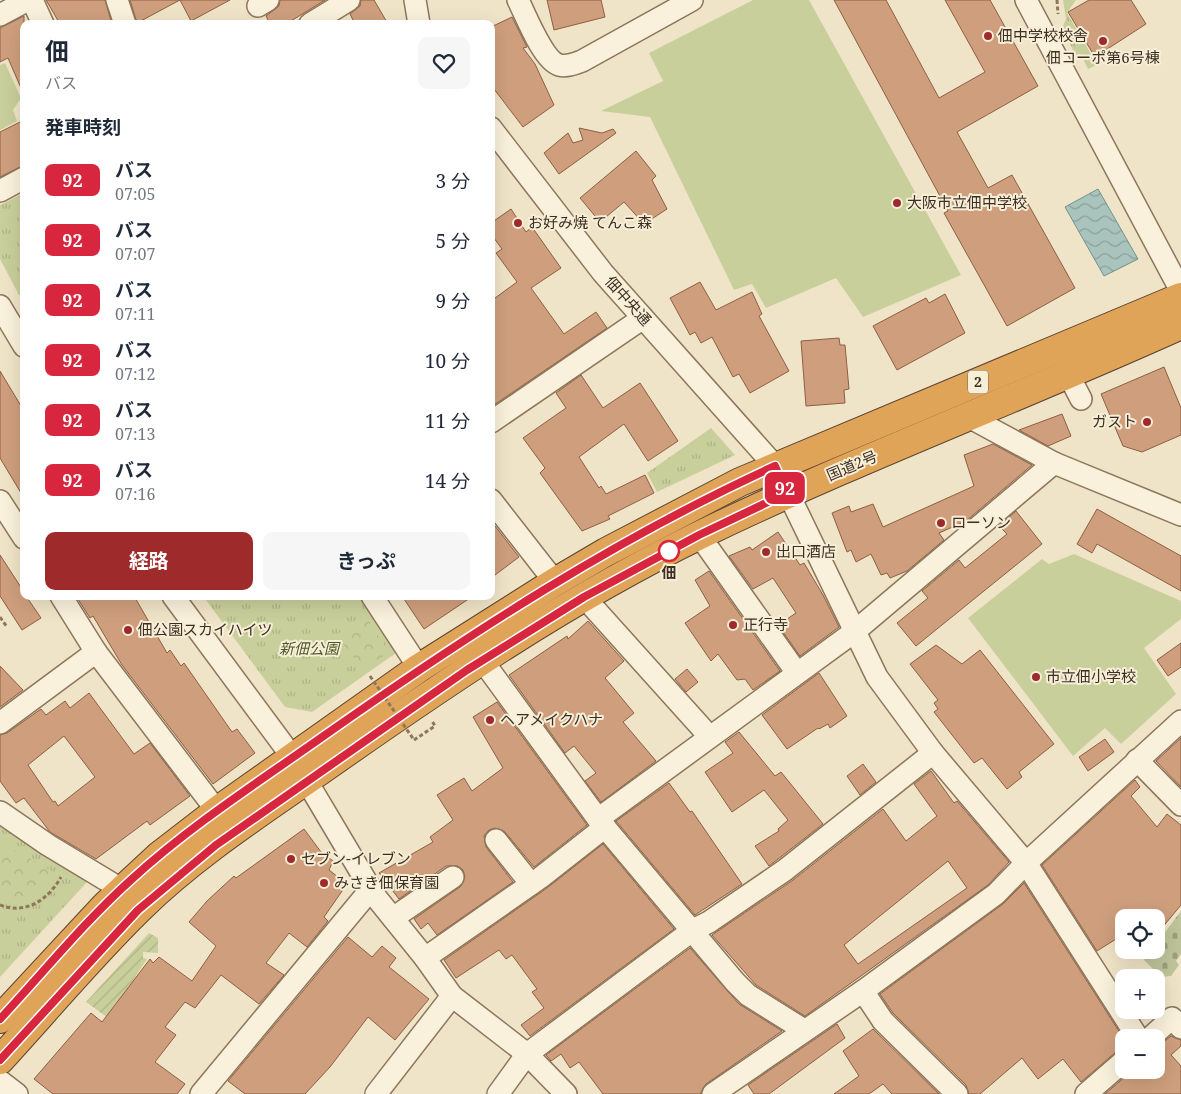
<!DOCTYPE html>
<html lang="ja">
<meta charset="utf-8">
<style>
body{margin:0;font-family:"Noto Serif","Noto Sans JP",serif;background:#f6f6f7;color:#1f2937;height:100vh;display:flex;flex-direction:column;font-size:19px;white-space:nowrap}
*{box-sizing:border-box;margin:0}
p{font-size:16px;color:#747a83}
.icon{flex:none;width:28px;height:28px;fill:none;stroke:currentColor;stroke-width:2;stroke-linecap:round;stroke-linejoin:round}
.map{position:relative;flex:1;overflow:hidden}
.side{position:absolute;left:20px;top:20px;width:475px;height:580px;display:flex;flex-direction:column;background:#fff;border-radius:10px;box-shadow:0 5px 20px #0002}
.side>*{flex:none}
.badge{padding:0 10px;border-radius:8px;font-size:18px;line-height:32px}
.fabs{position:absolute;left:1115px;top:909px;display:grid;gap:10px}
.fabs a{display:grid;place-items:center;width:50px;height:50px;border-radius:10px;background:#fff;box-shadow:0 5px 20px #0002;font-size:25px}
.map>.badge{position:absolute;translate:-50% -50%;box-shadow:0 0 0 2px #fff}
h2{padding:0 25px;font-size:19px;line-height:45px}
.round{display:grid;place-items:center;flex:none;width:52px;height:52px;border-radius:10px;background:#f6f6f7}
.summary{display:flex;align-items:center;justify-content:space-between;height:85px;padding:0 25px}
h1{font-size:24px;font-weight:700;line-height:38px}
.primary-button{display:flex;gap:10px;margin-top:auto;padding:10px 25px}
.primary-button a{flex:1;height:58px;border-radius:10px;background:#9e2a2b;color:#fff;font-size:20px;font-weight:700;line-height:58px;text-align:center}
.primary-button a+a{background:#f6f6f7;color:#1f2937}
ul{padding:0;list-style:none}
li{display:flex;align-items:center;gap:15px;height:60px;padding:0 25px}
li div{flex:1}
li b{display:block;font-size:19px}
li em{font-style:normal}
li .badge{min-width:55px;font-weight:700;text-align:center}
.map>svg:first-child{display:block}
.grass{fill:url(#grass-tufts)}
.forest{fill:url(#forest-crowns)}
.cemetery{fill:url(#cemetery-stones)}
.garden{fill:url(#garden-furrows)}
.pitch{fill:#c9cf9b}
.water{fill:url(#water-waves);stroke:#6f938a}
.building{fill:#cf9f7d;stroke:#8d5f41;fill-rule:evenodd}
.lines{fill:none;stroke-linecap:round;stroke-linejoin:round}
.minor-casing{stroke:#8d765c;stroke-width:24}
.highway-casing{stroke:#5b4430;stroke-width:30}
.path{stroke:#8d765c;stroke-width:3;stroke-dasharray:4 2.5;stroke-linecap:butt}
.minor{stroke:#faf1dc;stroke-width:21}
.highway{stroke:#e0a458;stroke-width:28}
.path-bridge{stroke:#8d765c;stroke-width:3;stroke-dasharray:4 2.5;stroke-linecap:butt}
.line-casing{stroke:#fff;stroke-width:11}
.line{stroke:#d7263d;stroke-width:8}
.poi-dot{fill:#9e2a2b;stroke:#f7eed8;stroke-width:2}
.stop-dot{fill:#fff;stroke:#d7263d;stroke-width:2.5}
.labels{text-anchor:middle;stroke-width:4;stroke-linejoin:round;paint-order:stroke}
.shield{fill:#f7eed8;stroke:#756857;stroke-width:1}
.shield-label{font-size:14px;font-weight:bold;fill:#3d2e20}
.poi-label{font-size:15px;fill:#3d2e20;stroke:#f7eed8;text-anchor:start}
.street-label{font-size:15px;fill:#3d2e20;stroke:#f7eed8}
.stop-label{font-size:15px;font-weight:bold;fill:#3d2e20;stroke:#f7eed8}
.park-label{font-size:15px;font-style:italic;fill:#4d5a26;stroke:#f7eed8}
</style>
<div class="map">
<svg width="1181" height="1094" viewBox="0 0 1181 1094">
<defs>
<pattern id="grass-tufts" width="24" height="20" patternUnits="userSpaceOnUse" patternTransform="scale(1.25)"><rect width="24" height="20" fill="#c9cf9b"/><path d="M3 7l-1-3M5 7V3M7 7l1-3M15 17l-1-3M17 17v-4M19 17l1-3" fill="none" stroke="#aeb285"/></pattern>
<pattern id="forest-crowns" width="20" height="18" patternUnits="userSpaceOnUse" patternTransform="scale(1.25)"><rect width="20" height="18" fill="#c9cf9b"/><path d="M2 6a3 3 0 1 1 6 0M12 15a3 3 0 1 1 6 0" fill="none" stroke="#aeb285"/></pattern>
<pattern id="cemetery-stones" width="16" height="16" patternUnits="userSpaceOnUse" patternTransform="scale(1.25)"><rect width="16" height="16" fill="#bfc49a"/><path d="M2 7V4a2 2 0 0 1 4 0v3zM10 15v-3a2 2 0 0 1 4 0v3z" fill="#9ca07d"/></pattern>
<pattern id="garden-furrows" width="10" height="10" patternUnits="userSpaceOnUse" patternTransform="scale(1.25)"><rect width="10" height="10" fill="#c9cf9b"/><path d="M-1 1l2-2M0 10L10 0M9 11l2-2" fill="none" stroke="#aeb285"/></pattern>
<pattern id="water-waves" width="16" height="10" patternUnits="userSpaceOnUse" patternTransform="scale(1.25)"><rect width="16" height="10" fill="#a9c4bc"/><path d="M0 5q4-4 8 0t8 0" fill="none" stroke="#8ba098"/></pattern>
</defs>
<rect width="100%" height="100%" fill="#f0e4c8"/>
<g class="grass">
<path d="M1063,0H1076L1067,13L1094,59L1103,55L1106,61L1088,69L1083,59L1076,56L1062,28L1066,19Z"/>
<path d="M24,193V296L19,295L0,259V205Z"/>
<path d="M711,428L735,455L657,492L647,473Z"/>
<path d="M203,596H360L396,653L312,712L285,707Z"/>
<path d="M0,823L87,882L0,977Z"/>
</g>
<g class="forest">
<path d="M365,615L389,653L362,668L336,635Z"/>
<path d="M0,842L55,873C42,888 21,904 0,896Z"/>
</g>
<path class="cemetery" d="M1181,911V954L1176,961L1179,965L1171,976L1161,977L1144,960L1151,950H1156V944Z"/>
<path class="garden" d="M149,933L158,938V953L143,952V958L147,959L108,1018L86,1002Z"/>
<g class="pitch">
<path d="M753,0H809L961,275L863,317L836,278L766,308L752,284L734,290L650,117L601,111L663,81L649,53Z"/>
<path d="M5,63L21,98L13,110L17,121L0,130V65Z"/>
<path d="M1074,554L1181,601V619L1144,648L1176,694L1121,744L1105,728L1073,756L968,618L1042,559L1049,564Z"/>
</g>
<path class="water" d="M1098,189L1138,259L1104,276L1065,207Z"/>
<g class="building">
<path d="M46,0H105L112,24H60Z"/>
<path d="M130,0H230L191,21L180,0L137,23Z"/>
<path d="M280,0H325L286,24H270L266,16L279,6Z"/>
<path d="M361,0H374L388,24H355L350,14L360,6Z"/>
<path d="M547,0H601L605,17L554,30Z"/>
<path d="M834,0H886L939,98L985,72L945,0H990L1038,86L957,132L988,188L1012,175L1075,288L1007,326L944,213L948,211Z"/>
<path d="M1089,0H1131L1146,24L1095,57L1068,12Z"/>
<path d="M24,16V95L8,58L0,62V28Z"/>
<path d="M512,17L527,47L523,48L535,64L554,105L523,127L491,85V27Z"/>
<path d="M24,120V165L0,177V132Z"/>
<path d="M579,128L602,133L613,129L616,133L559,174L544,153L568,133L573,143L583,140Z"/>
<path d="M636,151L656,176L652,180L667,209L644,224L624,202L600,222L580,198Z"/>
<path d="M511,209L526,232L532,227L561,268L531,288L564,334L596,312L607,328L491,407V301L517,282L496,253L502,249L491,234V223Z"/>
<path d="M700,282L716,310L752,292L762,314L759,316L789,371L750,393L739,374L733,377L712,337L701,343L695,332L690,335L670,298Z"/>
<path d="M945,294L965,333L897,370L873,326L926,298L929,303Z"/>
<path d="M839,338L840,345H845L849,389L844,390L845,403L806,406L801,341Z"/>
<path d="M1164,367L1181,408V435L1142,452L1123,446L1101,394Z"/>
<path d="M0,371L24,411V498L0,458Z"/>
<path d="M581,375L603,408L640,383L678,441L648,461L624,424L579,457L599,488L601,486L606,494L645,475L654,493L608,516L610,519L582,531L540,473L545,468L523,438L566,408L556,393Z"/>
<path d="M1062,414L1071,436L1048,446L1019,430Z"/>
<path d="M993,444L1032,465L966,521L939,533L944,540L907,571L890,578L887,573L881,575L871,554L856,562L851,550L847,552L832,513L849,506L851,512L873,504L883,527L974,486L964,455Z"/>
<path d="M1097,509L1181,556V591L1097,544L1092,553L1077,544Z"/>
<path d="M1016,511L1042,544L916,646L897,623L928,598L922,591L959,560L965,568L1007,534L999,526Z"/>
<path d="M495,526L519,557L491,578V529Z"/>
<path d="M778,532L800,565L804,563L823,595L839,627L800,656L778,625L796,613L773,578L753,589L729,556L750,547L752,550Z"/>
<path d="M0,555L24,592V596H26L41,618L22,630L0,596Z"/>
<path d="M709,571L780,671L753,690L745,679L737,680L718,654L711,661L685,623L710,606L695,580Z"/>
<path d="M76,596H134L167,653L170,650L181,666L184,663L232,732L237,729L255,753L213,784L122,665L93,616L90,618Z"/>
<path d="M402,596H473L424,629Z"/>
<path d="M588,621L624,661L605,678L634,713L623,722L656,761L601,802L585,781L596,773L574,746L565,753L509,675L567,636L568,639Z"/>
<path d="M1181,643V667L1168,676L1157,660Z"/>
<path d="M936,645L962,664L980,650L1054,744L1019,772L1022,777L1007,789L982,758L974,763L934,712L938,709L934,703L938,700L910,664Z"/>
<path d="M0,666L23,690L0,707Z"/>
<path d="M687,669L698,682L686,692L675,679Z"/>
<path d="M819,673L847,716L830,728L828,724L819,729L818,728L787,749L762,715Z"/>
<path d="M89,693L134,754L150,743L190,796L150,825L147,821L96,859L50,832L24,798L16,803L0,781V735L7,733L41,709L46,715L65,701L70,708ZM64,736L95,777L58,806L55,801L53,802L28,765Z"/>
<path d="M497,702L587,825L534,867L505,832L495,828L489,830L484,836L486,847L513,882L437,935L428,923L421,929L414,919L460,887L465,877L463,870L458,866H446L399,899L379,873L433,842L430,837L453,820L437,795L464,778L472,791L503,768L473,717Z"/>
<path d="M739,732L775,776L781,772L823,824L769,866L755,846L779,831L778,829L788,820L764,790L732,812L705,772L733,753L725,742Z"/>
<path d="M1181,738V787L1156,761Z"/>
<path d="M1105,739L1114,752L1088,771L1079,757Z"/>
<path d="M863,764L876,782L860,795L847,776Z"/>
<path d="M931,771L954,803L957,801L1009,862L988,885L805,1016L756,985L712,935L793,880L883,809L906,841L937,816L914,784ZM948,861L967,888L858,964L844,945Z"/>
<path d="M1135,780L1140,787L1131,796L1157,827L1167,814L1181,825V905L1156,935V918H1124V934L1097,951L1042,865Z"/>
<path d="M669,783L690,812L692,811L742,884L695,915L616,821Z"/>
<path d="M304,829L321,852L333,861L329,870L347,884L324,917L328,921L307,947L289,933L266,963L284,975L259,1004L221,975L195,1008L185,1002L165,1027L176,1035L155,1062L185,1084L177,1094H53L34,1079L91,1013L102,1022L150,959L153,963L159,957L192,981L216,946L189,922L207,901L234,876L236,878Z"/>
<path d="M603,844L674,929L530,1036L521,1025L544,1008L532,992L537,989L512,955L506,959L499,950L456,978L444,960L547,888Z"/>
<path d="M1024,883L1124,1039V1049L1116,1052L1081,1082L1063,1059L1038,1079L1022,1058L980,1094H969L966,1085L893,1013L880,994L1003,904Z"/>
<path d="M348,937L372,957L382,946L396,958L389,967L429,999L395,1040L368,1017L330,1067L305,1094H245L228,1081Z"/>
<path d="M690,948L739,1004L782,1031L706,1084L700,1094H603L579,1062L570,1068L561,1054L551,1061L546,1055Z"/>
<path d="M837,1024L845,1038L769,1094H754L748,1085Z"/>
<path d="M873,1029L874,1030L939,1094H892L883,1084L869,1094H834L859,1076L843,1051Z"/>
<path d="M1171,1036L1181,1040V1046L1171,1055L1181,1066V1094H1105L1133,1070H1156V1048Z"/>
</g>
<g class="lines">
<g class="minor-casing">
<g id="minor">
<path d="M32,0L43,24"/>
<path d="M117,0L125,24"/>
<path d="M415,0L419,24"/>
<path d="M518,0C526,16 543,60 559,65C567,67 574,64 582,61L692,0"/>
<path d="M1026,0L1181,291"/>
<path d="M258,6L268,0"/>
<path d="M0,15L28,0"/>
<path d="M310,24L349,0"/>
<path d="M491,128L603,273L775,466L877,677L933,753L1026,863L1138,1038"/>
<path d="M0,191L24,178"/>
<path d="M0,306L24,346"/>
<path d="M1068,374L1081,399"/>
<path d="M969,417L1054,463L1181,515"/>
<path d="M491,422L643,318"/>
<path d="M491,500L555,582"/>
<path d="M0,501L24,538"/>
<path d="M699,535L797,673"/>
<path d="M61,596L96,652L217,811"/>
<path d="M173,596L293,758L375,896L425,958L452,996L527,1054L566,1094"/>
<path d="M372,596L419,668"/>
<path d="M584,597L709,736"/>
<path d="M482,660L598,819L735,982L748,995L804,1030"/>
<path d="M0,723L96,652"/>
<path d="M1137,760L1181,805"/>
<path d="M0,812L48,845L121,889L131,901"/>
<path d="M598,819L854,632L1054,463"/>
<path d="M496,840L531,884"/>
<path d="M393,918L453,877"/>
<path d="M425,958L540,878L605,827"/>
<path d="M863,991L883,1021L957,1094"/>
<path d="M1150,1038L1172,1018L1181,1028"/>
<path d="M0,1081L17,1094"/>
<path d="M201,1094L371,889"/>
<path d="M376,1094L452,996"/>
<path d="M498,1094L527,1054L693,930L709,922L785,870L933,753"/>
<path d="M713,1094L863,991L996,894L1026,863L1181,721"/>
<path d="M1086,1094L1124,1061"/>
</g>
</g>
<g class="highway-casing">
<g id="highway">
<path d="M0,1019L105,906L160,855L217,811L419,668L555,582L606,552L740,482L1181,297"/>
<path d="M0,1060C46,1010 90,957 139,909C194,855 261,812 324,768C445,683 568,599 702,534C859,458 1022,397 1181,325"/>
</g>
</g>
<g class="path">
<path d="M1057,0L1058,14"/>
<path d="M0,617L7,627"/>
<path d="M414,740L435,726L432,721"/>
<path d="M0,905C26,915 48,900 61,877"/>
</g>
<use href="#minor" class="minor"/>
<use href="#highway" class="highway"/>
<path class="path-bridge" d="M370,676L414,740"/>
</g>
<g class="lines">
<g class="line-casing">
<path id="line" d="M0,1019C43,973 84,922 132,879C191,825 260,781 325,735C469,634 615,539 775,466L787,493L699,535L584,597L467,670L216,845L138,910L0,1060"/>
</g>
<use href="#line" class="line"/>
</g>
<g class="poi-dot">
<circle cx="988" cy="36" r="5"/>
<circle cx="1103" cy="41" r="5"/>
<circle cx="897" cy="203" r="5"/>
<circle cx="518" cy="223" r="5"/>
<circle cx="1147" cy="422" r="5"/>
<circle cx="941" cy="523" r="5"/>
<circle cx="766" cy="552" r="5"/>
<circle cx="733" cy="625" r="5"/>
<circle cx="128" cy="630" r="5"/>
<circle cx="1036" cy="677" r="5"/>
<circle cx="490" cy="720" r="5"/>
<circle cx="291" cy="859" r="5"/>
<circle cx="324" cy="883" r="5"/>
</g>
<circle class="stop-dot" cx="669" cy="551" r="10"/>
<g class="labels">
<rect class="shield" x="968" y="370.5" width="20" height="23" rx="4"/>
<g class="shield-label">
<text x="978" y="387">2</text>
</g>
<g class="poi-label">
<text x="998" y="41">佃中学校校舎</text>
<text x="1103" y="63" text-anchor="middle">佃コーポ第6号棟</text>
<text x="907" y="208">大阪市立佃中学校</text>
<text x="528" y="228">お好み焼 てんこ森</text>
<text x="1137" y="427" text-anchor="end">ガスト</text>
<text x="951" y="528">ローソン</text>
<text x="776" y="557">出口酒店</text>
<text x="743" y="630">正行寺</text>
<text x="138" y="635">佃公園スカイハイツ</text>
<text x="1046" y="682">市立佃小学校</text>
<text x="500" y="725">ヘアメイクハナ</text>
<text x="301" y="864">セブン-イレブン</text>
<text x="334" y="888">みさき佃保育園</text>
</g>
<g class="street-label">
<text transform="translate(628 301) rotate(48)" y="5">佃中央通</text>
<text transform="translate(852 466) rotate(-23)" y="5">国道2号</text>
</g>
<g class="stop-label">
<text x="669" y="578">佃</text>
</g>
<g class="park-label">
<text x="309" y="654">新佃公園</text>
</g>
</g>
</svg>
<div class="fabs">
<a><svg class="icon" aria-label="locate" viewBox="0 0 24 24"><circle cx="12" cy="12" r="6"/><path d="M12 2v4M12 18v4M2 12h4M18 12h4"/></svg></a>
<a>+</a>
<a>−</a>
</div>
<b class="badge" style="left:785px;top:488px;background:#d7263d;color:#fff">92</b>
<section class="side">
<div class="summary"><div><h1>佃</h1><p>バス</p></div><a class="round"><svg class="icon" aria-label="heart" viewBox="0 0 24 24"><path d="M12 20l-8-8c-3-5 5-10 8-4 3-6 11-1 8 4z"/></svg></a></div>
<h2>発車時刻</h2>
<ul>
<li><span class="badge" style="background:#d7263d;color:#fff">92</span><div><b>バス</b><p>07:05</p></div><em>3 分</em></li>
<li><span class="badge" style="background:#d7263d;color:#fff">92</span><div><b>バス</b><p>07:07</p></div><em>5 分</em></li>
<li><span class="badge" style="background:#d7263d;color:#fff">92</span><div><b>バス</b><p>07:11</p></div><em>9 分</em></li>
<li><span class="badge" style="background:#d7263d;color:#fff">92</span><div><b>バス</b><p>07:12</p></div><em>10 分</em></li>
<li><span class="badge" style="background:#d7263d;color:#fff">92</span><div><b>バス</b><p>07:13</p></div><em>11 分</em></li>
<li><span class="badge" style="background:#d7263d;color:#fff">92</span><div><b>バス</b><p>07:16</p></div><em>14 分</em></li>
</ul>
<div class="primary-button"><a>経路</a><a>きっぷ</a></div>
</section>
</div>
